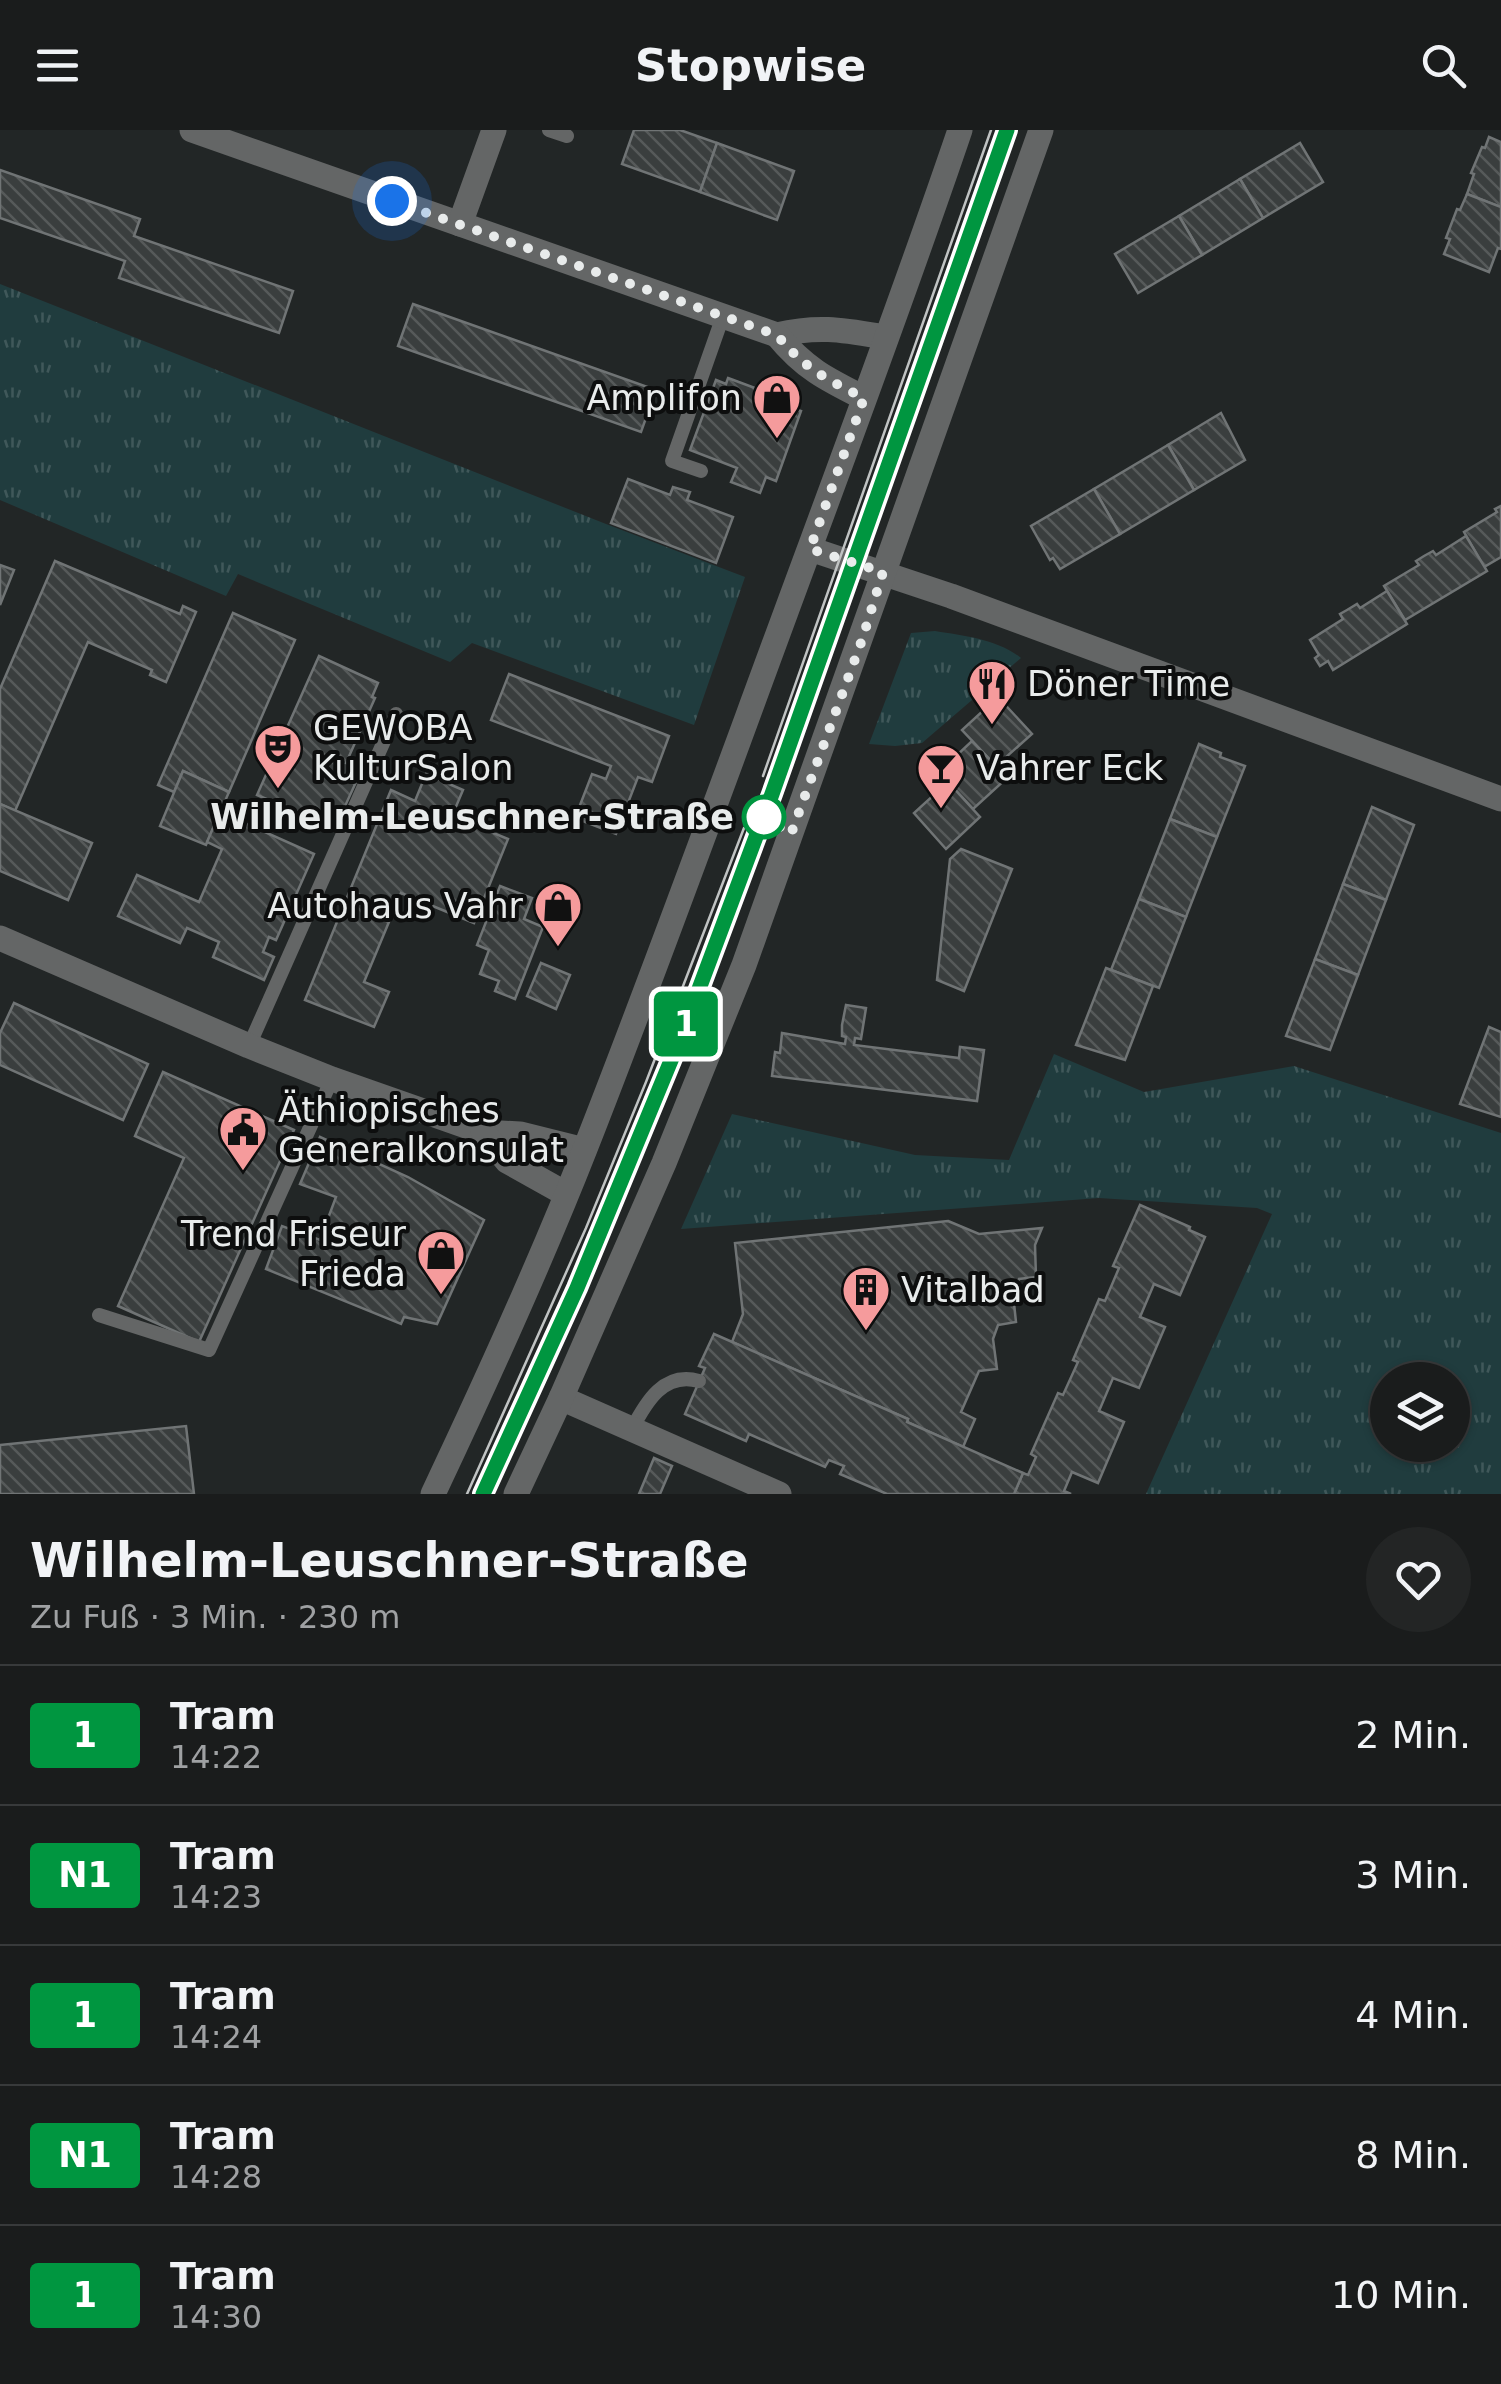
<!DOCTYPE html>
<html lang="de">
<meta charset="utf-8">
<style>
body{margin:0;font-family:"DejaVu Sans",sans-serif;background:#232525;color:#f1f3f6;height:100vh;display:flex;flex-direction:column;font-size:38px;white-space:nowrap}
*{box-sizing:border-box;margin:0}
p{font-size:32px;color:#9fa1a3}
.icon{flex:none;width:55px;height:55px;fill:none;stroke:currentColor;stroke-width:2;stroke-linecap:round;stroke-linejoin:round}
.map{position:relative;height:1364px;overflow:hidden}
.details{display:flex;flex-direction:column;background:#1a1c1c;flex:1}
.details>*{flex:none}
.badge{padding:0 20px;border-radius:8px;font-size:35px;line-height:65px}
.controls{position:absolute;left:1370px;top:1232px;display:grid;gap:20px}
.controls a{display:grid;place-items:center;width:100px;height:100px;border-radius:50%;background:#1a1c1c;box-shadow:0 2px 8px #0004,0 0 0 2px #383a3b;font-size:50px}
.you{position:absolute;width:50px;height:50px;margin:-25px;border:8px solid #fff;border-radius:50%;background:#1a73e8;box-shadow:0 0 0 15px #1a73e833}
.map>.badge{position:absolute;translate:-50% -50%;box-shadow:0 0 0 5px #fff}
.round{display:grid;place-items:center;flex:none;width:105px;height:105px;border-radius:52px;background:#232525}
.headline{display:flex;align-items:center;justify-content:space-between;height:170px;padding:0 30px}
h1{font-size:48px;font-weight:700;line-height:75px}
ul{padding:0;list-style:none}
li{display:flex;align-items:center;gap:30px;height:140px;padding:0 30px;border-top:2px solid #383a3b}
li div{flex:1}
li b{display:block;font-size:38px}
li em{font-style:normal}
li .badge{min-width:110px;font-weight:700;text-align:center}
header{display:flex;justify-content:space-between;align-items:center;height:130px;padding:0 30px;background:#1a1c1c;font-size:45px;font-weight:700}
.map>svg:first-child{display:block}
.grass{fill:url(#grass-tufts);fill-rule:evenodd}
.building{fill:url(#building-back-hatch);stroke:#707475;stroke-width:2.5}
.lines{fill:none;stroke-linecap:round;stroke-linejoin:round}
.service{stroke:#646666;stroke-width:14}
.minor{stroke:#646666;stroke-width:25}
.tertiary{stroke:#646666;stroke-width:25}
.tram{stroke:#c0c3c3;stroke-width:2.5}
.line-casing{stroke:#fff;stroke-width:22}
.line{stroke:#009640;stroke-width:15}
.walk{stroke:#e8ebeb;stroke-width:10;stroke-dasharray:0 18}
.stop-dot{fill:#fff;stroke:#009640;stroke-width:5}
.labels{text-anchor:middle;stroke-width:8;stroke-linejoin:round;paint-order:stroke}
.poi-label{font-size:35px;fill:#e8ebeb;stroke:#0d0e0e;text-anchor:start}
.stop-label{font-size:35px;font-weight:bold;fill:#e8ebeb;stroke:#0d0e0e;text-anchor:end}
</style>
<header><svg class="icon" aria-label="menu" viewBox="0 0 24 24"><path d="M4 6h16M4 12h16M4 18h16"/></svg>Stopwise<svg class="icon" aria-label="search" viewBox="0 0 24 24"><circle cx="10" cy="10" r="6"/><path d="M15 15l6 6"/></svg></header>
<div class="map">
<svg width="1501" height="1364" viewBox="0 0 1501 1364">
<defs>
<pattern id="grass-tufts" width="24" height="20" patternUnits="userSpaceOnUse" patternTransform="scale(2.5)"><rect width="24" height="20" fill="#203c3e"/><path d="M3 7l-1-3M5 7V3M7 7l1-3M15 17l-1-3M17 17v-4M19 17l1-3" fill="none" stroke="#40585a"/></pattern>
<pattern id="building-back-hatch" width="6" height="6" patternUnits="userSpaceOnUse" patternTransform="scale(2.5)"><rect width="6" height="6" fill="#3a3e3e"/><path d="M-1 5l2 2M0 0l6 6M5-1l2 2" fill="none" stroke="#565a5a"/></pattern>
</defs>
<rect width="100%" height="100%" fill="#222626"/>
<g class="grass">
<path d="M0,154L606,394L745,447L694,595L472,513L450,532L238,444L226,466L0,370Z"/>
<path d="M935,501C965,506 997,509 1021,528L922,613L895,616L869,614L911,503Z"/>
<path d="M1054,924L1144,962L1294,936L1501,1003V1364H1146L1272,1084L1257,1078L1099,1068L681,1099L732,984L915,1025L1009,1030ZM1388,1250H1452V1315H1388Z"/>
</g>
<g class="building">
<path d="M634,0H680L717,13L700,62L622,34Z"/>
<path d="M1489,7L1501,12V77L1467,64L1474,44L1471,43L1482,17L1485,18Z"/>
<path d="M717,13L794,41L777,90L700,62Z"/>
<path d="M1300,13L1323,52L1263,88L1240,49Z"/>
<path d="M0,40L140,89L134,106L293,161L279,203L119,148L125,131L0,88Z"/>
<path d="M1240,49L1263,88L1202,125L1179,86Z"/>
<path d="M1467,64L1501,77V119L1498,118L1489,142L1444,124L1450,109L1446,108L1457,79L1460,80Z"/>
<path d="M1179,86L1202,125L1138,163L1115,124Z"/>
<path d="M413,174L656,260L641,302L398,216Z"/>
<path d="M728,248L779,267L777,272L801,281L776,351L766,347L760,363L731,352L737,338L690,320L716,250L726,254Z"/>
<path d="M1221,283L1245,330L1194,360L1168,315Z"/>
<path d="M1168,315L1194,360L1120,404L1094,359Z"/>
<path d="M628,349L670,365L673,357L690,362L687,370L733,387L716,433L611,393Z"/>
<path d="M1094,359L1120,404L1060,439L1053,428L1050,430L1031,396Z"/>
<path d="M1501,376V427L1484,437L1464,402L1497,382L1495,379Z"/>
<path d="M1466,406L1487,441L1405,490L1384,456L1419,435L1416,431L1424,426L1433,421L1436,425Z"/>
<path d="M55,431L180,484L183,476L196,482L166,552L150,545L152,540L88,512L15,681L0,674V559Z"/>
<path d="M0,435L14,440L0,475Z"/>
<path d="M1387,461L1407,494L1333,540L1328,531L1320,536L1315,528L1319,525L1310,510L1343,489L1340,484L1347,480L1357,474L1360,478Z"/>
<path d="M233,483L295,510L229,662L183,641L174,662L158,655Z"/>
<path d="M319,526L378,553L372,567L375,568L346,633L362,639L335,698L257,665Z"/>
<path d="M509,544L669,606L652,652L638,647L616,704L575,688L592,644L606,649L611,636L491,590Z"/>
<path d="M998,567L1032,604L996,636L962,600Z"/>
<path d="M972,611L1007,648L973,679L939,642Z"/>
<path d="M1199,614L1221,623L1220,627L1245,636L1217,707L1170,689Z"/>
<path d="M183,641L229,662L206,715L160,696Z"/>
<path d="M426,644L463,660L452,686L508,709L474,793L401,763L364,852L389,862L374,897L305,870L391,660L415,671Z"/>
<path d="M948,652L980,687L946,719L914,683Z"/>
<path d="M0,674L92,713L68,770L0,741Z"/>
<path d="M1372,677L1414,695L1386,770L1343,754Z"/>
<path d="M220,682L314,724L276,810L269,807L263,822L274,827L264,850L213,827L219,812L187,798L180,813L118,786L137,745L199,772L222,719L207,712Z"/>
<path d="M1170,689L1217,707L1186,787L1139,769Z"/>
<path d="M961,719L1012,739L964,861L937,850L950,729Z"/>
<path d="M1343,754L1386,770L1358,845L1315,829Z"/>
<path d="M500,756L532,768L524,789L543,797L515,869L495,861L499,851L480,844L489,820L477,815Z"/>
<path d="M1139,769L1186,787L1159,858L1111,840Z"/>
<path d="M1315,829L1358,845L1330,920L1286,906Z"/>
<path d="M541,833L570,845L556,879L527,866Z"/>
<path d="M1106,838L1153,856L1125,930L1076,915Z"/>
<path d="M14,873L148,934L123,990L0,935V903Z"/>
<path d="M846,875L866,878L861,909L855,908L854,915L959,928L960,917L984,920L977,971L772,946L775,922L780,923L782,903L845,914L846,907L842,906V895Z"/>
<path d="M1489,897L1501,902V987L1460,974Z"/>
<path d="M163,942L294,1000L199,1212L118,1176L184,1028L135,1006Z"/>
<path d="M320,1007L408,1047L484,1090L437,1194L404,1187L401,1194L266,1139L282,1096L320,1110L336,1067L300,1054Z"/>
<path d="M1140,1075L1190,1097L1189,1100L1205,1107L1180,1165L1154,1154L1140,1187L1165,1197L1139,1258L1113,1248L1099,1281L1124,1292L1098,1353L1072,1342L1064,1361L1071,1364H1014L1023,1343L1028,1345L1036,1327L1031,1324L1058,1263L1063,1265L1078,1232L1073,1230L1099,1169L1105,1171L1119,1138L1113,1136Z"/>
<path d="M948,1091L979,1104L1042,1098L1035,1115L1036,1147L1019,1149L1013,1164L1016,1192L998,1195L993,1209L997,1239L979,1241L961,1282L975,1289L963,1317L907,1292L908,1289L732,1212L743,1184L735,1113Z"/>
<path d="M714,1204L908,1289L907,1292L1023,1343L1014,1364H887L840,1344L844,1336L829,1330L825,1337L749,1304L746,1311L685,1284L705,1238L699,1236Z"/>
<path d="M186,1296L194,1364H0V1315Z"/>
<path d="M654,1328L672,1336L660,1364H639Z"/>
</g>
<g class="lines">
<g class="service">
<path d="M549,0L567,6"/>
<path d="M701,341L672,331L723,186"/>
<path d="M249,916L396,584"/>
<path d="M99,1185L209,1220L332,949"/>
<path d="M632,1299C646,1272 664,1241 699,1251"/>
</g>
<g class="minor">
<path d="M192,0L777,205C819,195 843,200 885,207"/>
<path d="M460,94L494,0"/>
<path d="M777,205C804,238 826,249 864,268"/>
<path d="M810,419L951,466L1501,669"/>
<path d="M0,808L249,916L332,949L483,1002L520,1004L584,1020"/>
<path d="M483,1002L507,1031L566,1064"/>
<path d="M561,1268L779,1364"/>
</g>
<g class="tertiary">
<path d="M433,1364C487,1250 539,1136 585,1019C655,841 720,661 786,482C845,322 905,162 960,0"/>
<path d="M516,1364L561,1268L664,1033L744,835L1041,0"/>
</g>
<g class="tram">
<path d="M763,646L991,0"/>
<path d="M467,1364L586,1098L646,952L744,698"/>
<path d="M482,1364C549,1222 612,1079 670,934C793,626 897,312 1007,0"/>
</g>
</g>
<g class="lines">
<g class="line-casing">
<path id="line" d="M483,1364L577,1158L684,899L772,664L1007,0"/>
</g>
<use href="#line" class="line"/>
<path class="walk" d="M392,71L777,205C804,238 826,249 864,268L810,419L883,442L862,510L791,704L764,687"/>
</g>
<defs>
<g id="shop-pin" transform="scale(2.5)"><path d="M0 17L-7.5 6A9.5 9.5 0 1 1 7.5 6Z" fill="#f59b9c" stroke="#0d0e0e"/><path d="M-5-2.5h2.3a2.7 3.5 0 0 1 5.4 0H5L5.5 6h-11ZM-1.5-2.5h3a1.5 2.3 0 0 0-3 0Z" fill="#111"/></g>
<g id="restaurant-pin" transform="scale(2.5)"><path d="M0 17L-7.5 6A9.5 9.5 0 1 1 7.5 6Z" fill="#f59b9c" stroke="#0d0e0e"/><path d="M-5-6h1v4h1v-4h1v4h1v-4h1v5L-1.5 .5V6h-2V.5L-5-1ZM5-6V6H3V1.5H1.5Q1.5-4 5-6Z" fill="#111"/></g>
<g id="theatre-pin" transform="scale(2.5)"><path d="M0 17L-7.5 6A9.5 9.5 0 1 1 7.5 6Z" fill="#f59b9c" stroke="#0d0e0e"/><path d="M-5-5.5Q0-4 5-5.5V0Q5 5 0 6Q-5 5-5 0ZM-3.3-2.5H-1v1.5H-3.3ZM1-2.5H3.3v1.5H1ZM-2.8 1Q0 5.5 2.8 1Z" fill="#111"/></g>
<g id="bar-pin" transform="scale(2.5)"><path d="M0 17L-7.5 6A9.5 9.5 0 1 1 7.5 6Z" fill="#f59b9c" stroke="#0d0e0e"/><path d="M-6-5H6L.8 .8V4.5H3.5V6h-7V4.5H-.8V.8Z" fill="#111"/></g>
<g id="civic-pin" transform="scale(2.5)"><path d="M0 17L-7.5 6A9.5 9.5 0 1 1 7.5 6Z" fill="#f59b9c" stroke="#0d0e0e"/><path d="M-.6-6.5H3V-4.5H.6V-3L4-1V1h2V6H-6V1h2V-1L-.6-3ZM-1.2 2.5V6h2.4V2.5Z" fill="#111"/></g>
<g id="building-pin" transform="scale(2.5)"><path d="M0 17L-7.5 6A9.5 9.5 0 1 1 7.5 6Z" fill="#f59b9c" stroke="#0d0e0e"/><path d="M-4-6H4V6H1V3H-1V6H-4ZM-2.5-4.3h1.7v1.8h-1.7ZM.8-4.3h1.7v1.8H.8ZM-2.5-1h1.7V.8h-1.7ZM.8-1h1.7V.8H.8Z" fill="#111"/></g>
</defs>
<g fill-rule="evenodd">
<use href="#shop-pin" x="777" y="268"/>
<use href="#restaurant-pin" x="992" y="554"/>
<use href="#theatre-pin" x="278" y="618"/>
<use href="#bar-pin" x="941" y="638"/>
<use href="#shop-pin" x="558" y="776"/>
<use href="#civic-pin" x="243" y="1000"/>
<use href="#shop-pin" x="441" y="1124"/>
<use href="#building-pin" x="866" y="1160"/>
</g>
<circle class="stop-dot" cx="764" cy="687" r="20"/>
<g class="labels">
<g class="poi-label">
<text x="742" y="280" text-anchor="end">Amplifon</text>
<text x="1027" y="566">Döner Time</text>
<text x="313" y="610">GEWOBA<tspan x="313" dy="40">KulturSalon</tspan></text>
<text x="976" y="650">Vahrer Eck</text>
<text x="523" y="788" text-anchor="end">Autohaus Vahr</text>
<text x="278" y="992">Äthiopisches<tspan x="278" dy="40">Generalkonsulat</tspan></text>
<text x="406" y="1116" text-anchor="end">Trend Friseur<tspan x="406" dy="40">Frieda</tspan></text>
<text x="901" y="1172">Vitalbad</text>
</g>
<g class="stop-label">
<text x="734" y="699">Wilhelm-Leuschner-Straße</text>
</g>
</g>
</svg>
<div class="controls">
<a><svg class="icon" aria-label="layers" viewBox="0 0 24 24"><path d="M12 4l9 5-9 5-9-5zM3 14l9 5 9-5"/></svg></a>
</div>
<div class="you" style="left:392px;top:71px"></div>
<b class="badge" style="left:686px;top:894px;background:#009640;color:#fff">1</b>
</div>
<section class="details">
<div class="headline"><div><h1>Wilhelm-Leuschner-Straße</h1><p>Zu Fuß · 3 Min. · 230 m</p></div><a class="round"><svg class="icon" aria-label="heart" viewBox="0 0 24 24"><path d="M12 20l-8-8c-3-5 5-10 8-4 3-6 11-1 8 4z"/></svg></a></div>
<ul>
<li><span class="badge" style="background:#009640;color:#fff">1</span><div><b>Tram</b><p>14:22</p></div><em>2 Min.</em></li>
<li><span class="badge" style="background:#009640;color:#fff">N1</span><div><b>Tram</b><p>14:23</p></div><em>3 Min.</em></li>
<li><span class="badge" style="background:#009640;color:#fff">1</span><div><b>Tram</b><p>14:24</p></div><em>4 Min.</em></li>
<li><span class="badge" style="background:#009640;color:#fff">N1</span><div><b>Tram</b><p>14:28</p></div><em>8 Min.</em></li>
<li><span class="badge" style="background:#009640;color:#fff">1</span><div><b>Tram</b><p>14:30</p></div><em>10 Min.</em></li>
</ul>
</section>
